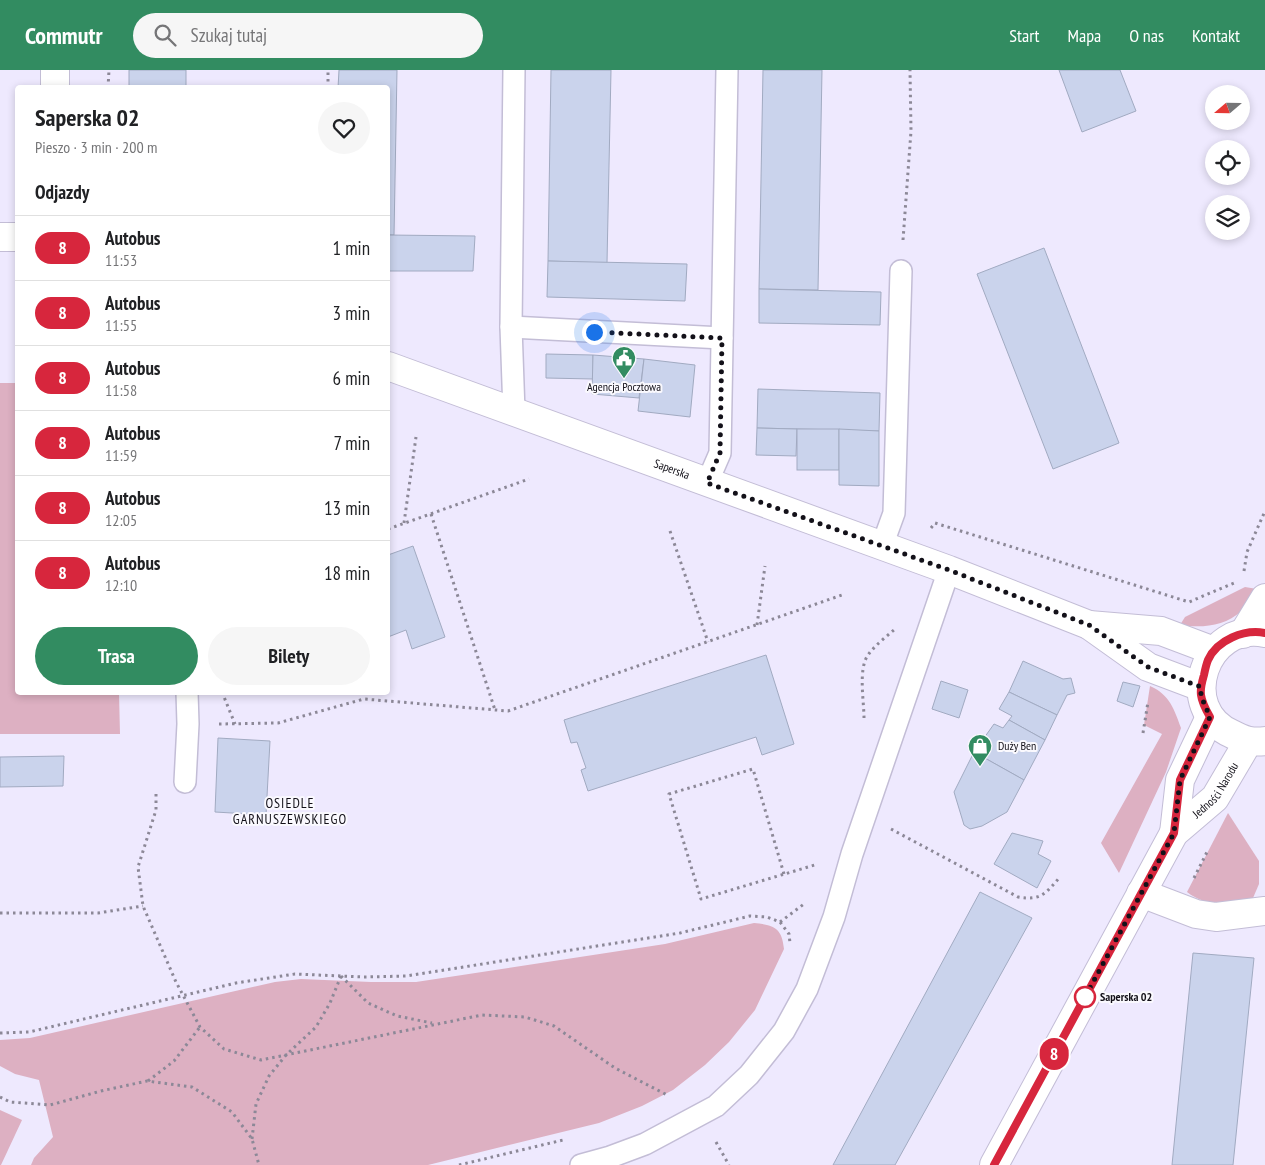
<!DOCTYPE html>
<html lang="pl">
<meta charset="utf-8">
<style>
body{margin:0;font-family:"PT Sans Narrow",sans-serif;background:#f6f6f6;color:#202124;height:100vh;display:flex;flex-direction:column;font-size:19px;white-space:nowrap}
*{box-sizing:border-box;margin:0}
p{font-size:16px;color:#757577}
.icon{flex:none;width:28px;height:28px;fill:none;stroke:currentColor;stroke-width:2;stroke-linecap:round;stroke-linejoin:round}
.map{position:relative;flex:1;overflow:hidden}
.panel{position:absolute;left:15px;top:15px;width:375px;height:610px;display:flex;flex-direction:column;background:#fff;border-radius:5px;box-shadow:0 2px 8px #0003}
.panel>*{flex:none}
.badge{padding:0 10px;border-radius:16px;font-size:18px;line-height:32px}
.needle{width:32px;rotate:250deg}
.fabs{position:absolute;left:1205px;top:15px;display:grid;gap:10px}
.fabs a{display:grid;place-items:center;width:45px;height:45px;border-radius:50%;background:#fff;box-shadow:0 2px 8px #0003;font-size:25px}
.you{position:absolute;width:25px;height:25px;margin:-12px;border:4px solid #fff;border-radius:50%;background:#1a73e8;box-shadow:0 0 0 8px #1a73e833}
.map>.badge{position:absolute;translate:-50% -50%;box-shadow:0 0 0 2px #fff}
h2{padding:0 20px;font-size:19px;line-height:45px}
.round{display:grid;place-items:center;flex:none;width:52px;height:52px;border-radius:26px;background:#f6f6f6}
.overview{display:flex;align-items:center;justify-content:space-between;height:85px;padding:0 20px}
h1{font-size:24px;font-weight:800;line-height:38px}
.button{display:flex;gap:10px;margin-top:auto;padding:10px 20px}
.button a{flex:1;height:58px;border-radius:30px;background:#328c61;color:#fff;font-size:20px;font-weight:800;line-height:58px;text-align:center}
.button a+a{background:#f6f6f6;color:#202124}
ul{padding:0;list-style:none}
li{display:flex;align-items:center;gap:15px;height:65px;padding:0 20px;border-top:1px solid #e0e0e0}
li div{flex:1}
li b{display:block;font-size:19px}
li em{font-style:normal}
li .badge{min-width:55px;font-weight:700;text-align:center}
header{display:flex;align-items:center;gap:30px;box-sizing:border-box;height:70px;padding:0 25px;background:#328c61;color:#fff}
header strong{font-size:24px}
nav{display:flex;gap:28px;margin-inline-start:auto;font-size:18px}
.search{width:350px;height:45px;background:#f6f6f6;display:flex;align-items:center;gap:12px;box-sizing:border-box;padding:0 18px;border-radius:28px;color:#757577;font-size:19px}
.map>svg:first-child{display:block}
.green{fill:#ddb0c2}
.building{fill:#cad3ec;stroke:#a1aac1}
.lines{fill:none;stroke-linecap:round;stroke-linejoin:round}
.service-casing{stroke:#c3bdd6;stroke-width:24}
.minor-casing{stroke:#c3bdd6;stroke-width:30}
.path{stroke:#8c8897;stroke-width:3;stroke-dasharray:2.5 4;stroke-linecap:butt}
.service{stroke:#fff;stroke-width:21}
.minor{stroke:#fff;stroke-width:28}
.line-casing{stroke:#fff;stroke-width:11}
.line{stroke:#d7263d;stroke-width:8}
.walk{stroke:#131119;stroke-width:5;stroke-dasharray:0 9}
.stop-dot{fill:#fff;stroke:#d7263d;stroke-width:2.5}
.labels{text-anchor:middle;stroke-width:4;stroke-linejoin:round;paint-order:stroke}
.poi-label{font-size:12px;fill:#131119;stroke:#faf9fe}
.street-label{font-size:12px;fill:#131119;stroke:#faf9fe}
.stop-label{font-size:12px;font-weight:bold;fill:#131119;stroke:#faf9fe;text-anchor:start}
.neighbourhood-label{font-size:14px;letter-spacing:1px;fill:#131119;stroke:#faf9fe}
</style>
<header>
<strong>Commutr</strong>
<div class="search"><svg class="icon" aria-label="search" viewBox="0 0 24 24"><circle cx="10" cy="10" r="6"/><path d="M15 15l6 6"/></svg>Szukaj tutaj</div>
<nav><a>Start</a><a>Mapa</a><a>O nas</a><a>Kontakt</a></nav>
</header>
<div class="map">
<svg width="1265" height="1095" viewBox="0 0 1265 1095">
<rect width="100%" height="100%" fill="#eee9fe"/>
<g class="green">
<path d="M0,313H17L18,622L119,623L120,664H0Z"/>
<path d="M1245,517L1257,519C1252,526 1247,535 1241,541C1225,557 1200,558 1180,555L1185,547Z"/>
<path d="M1150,616C1170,625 1174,639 1181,658L1166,702L1119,803L1101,773L1162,664L1144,655Z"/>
<path d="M1228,743L1259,791V814L1253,828C1228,834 1208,838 1187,822Z"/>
<path d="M754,853C773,855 782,857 784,879L755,940L729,972L705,995L673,1020L642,1036L599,1053L428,1095H31L34,1088L53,1067L39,1010L15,1004L0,996V970L30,968L275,912L301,909L371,912H416L665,874Z"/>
<path d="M0,1040L22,1050L1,1095H0Z"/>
</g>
<g class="building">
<rect x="129" y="0" width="57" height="18"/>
<path d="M339,0H397L394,165H388V18H338Z"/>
<path d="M551,0H611L607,193L548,191Z"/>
<path d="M763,0H822L818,220L759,219Z"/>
<path d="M1059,0H1120L1136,41L1082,62Z"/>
<path d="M388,165L475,166L473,201H388Z"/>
<path d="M1044,178L1119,373L1053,399L977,204Z"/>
<path d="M548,191L687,194L685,231L547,227Z"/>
<path d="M759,219L881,222L880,255L759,253Z"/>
<path d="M546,284L593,285V309L546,308Z"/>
<path d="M593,285L644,289L639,328L592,324Z"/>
<path d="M644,289L695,295L690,347L638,341Z"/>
<path d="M758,319L880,323L879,361L757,358Z"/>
<path d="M757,358L797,359L796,386L756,385Z"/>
<rect x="797" y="359" width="42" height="41"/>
<path d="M839,359L879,361V416L839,415Z"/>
<path d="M413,476L445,567L412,579L406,560L388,567V485Z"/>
<path d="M766,585L794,674L762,685L756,667L588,721L581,700L586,698L577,672L571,673L564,650Z"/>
<path d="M1023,591L1063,609L1071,608L1075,623L1067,625L1057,645L1009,622Z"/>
<path d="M941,611L968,620L959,648L932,639Z"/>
<path d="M1123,612L1140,616L1133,637L1117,631Z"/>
<path d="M1009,622L1057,645L1045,670L1009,650L1012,646L999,639Z"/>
<path d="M1009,650L1045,670L1024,710L974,682L994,654L1003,658Z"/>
<path d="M218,668L270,671L266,745L215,742Z"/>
<path d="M974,682L1024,710L1007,742L982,756L970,759L964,755L954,722Z"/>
<path d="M64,686L63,716L0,717V687Z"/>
<path d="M1012,763L1043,771L1038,784L1051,791L1037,818L994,794Z"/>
<path d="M980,822L1032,848L895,1095H833Z"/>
<path d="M1193,883L1254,888L1233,1095H1172Z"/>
</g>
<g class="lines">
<g class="service-casing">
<g id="service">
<path d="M514,0L511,257L514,342"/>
<path d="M511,257L722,268"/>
<path d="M707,413L720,383L727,0"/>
<path d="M882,476L894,443L901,201"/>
<path d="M185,712L188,654L187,622"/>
<path d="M581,1095L610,1087L645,1074L716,1036L749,1005L784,961L807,919L834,847L852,784L949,500"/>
</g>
</g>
<g class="minor-casing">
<g id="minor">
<path d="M55,18V0"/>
<path d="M0,167H18"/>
<path id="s1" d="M388,296L949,500L1089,555L1148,597L1201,617"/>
<path d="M1089,555L1161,561L1214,581"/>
<path d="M1265,563C1205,551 1175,639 1232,664C1243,670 1252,673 1265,671"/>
<path d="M1243,564L1265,528"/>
<path d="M1174,763L1180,710L1210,647"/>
<path d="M1141,823L1196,844L1216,847L1265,841"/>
<path id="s2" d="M994,1095L1174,763L1215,728L1248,672"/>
</g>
</g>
<g class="path">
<path d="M108,18L109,0"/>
<path d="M328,18V0"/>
<path d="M903,170L911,61L910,0"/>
<path d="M431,444L495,640"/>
<path d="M404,453L416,367"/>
<path d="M931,458L935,453L1189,532L1234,513"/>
<path d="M388,459L529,409"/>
<path d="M670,461L708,572"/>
<path d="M1244,501L1247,482L1265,441"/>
<path d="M757,555L765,496"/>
<path d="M222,622L235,654"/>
<path d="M864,648C864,631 858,599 868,585C875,575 886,567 895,559"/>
<path d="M219,654L278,653L364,629L508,641L842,525"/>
<path d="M1143,663L1148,632"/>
<path d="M156,724V740L138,797L143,836L176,912L200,957L224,979L261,990L482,945L525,947L554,956L615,998L669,1026"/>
<path d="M891,759L1018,827C1041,831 1046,823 1060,807"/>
<path d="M784,804L753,699L669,724L701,829L818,794"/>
<path d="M1194,808L1208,780"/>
<path d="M0,843H98L143,836"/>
<path d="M780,852L804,834"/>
<path d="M341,906L368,933L397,946L432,953"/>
<path d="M0,963L29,962L236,913L295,904L364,907L406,906L680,863L750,846L767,847L780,852L789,864L790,873"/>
<path d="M148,1011L174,991L200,957"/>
<path d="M0,1027L10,1032L50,1035L101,1021L147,1011L192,1017L232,1042L252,1069L259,1095"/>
<path d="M252,1069L256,1034L269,1006L286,985L316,957L330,933L341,906"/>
<path d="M716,1072L729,1095"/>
<path d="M459,1095L563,1070"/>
</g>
<use href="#service" class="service"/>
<use href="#minor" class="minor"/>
</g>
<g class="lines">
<g class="line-casing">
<path id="line" d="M994,1095L1174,763L1180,710L1210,647C1206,640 1202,633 1201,625C1200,618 1202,612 1204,605C1205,600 1206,595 1208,590C1217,570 1244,559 1265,563"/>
</g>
<use href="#line" class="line"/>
<path class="walk" d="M594,262L722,268L720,383L707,413L949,500L1089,555L1148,597L1201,617V626L1210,647L1180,710L1174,763L1085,927"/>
</g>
<defs>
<g id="civic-pin" transform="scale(1.25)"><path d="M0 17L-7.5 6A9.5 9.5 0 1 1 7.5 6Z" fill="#328c61" stroke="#faf9fe"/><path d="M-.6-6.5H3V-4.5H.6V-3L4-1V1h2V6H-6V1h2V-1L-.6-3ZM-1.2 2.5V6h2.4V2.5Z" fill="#fff"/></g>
<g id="shop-pin" transform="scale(1.25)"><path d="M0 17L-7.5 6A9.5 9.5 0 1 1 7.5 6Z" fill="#328c61" stroke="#faf9fe"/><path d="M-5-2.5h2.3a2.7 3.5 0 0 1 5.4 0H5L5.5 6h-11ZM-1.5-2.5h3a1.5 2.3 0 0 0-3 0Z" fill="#fff"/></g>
</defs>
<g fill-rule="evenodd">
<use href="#civic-pin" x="624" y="288"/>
<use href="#shop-pin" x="980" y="676"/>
</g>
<circle class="stop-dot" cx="1085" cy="927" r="10"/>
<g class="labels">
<g class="poi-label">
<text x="624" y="321">Agencja Pocztowa</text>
<text x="998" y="680" text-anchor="start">Duży Ben</text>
</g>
<g class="street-label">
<text dy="4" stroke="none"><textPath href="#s1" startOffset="302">Saperska</textPath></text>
<text dy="4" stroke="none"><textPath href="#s2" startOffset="438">Jedności Narodu</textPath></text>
</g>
<g class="stop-label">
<text x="1100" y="931">Saperska 02</text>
</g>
<g class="neighbourhood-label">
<text x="290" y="738">OSIEDLE<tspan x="290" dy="16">GARNUSZEWSKIEGO</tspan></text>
</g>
</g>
</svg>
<div class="fabs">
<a><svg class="needle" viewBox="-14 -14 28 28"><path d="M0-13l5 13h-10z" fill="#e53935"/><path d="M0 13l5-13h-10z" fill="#757577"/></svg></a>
<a><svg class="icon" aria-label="locate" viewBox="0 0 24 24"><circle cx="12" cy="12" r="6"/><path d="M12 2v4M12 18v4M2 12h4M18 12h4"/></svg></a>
<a><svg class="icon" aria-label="layers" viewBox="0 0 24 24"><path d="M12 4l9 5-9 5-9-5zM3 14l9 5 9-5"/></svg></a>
</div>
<div class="you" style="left:594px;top:262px"></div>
<b class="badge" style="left:1054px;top:984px;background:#d7263d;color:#fff">8</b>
<section class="panel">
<div class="overview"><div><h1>Saperska 02</h1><p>Pieszo · 3 min · 200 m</p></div><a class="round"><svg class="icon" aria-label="heart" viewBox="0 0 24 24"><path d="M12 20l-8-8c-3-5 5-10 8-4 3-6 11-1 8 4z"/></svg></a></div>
<h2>Odjazdy</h2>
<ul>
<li><span class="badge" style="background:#d7263d;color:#fff">8</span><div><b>Autobus</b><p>11:53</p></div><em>1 min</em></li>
<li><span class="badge" style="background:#d7263d;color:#fff">8</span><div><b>Autobus</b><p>11:55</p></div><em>3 min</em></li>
<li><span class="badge" style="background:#d7263d;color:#fff">8</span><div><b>Autobus</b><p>11:58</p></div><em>6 min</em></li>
<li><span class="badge" style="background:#d7263d;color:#fff">8</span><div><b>Autobus</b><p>11:59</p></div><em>7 min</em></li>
<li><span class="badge" style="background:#d7263d;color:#fff">8</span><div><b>Autobus</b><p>12:05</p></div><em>13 min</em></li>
<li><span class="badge" style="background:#d7263d;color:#fff">8</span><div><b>Autobus</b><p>12:10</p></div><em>18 min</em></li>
</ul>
<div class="button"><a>Trasa</a><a>Bilety</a></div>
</section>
</div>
